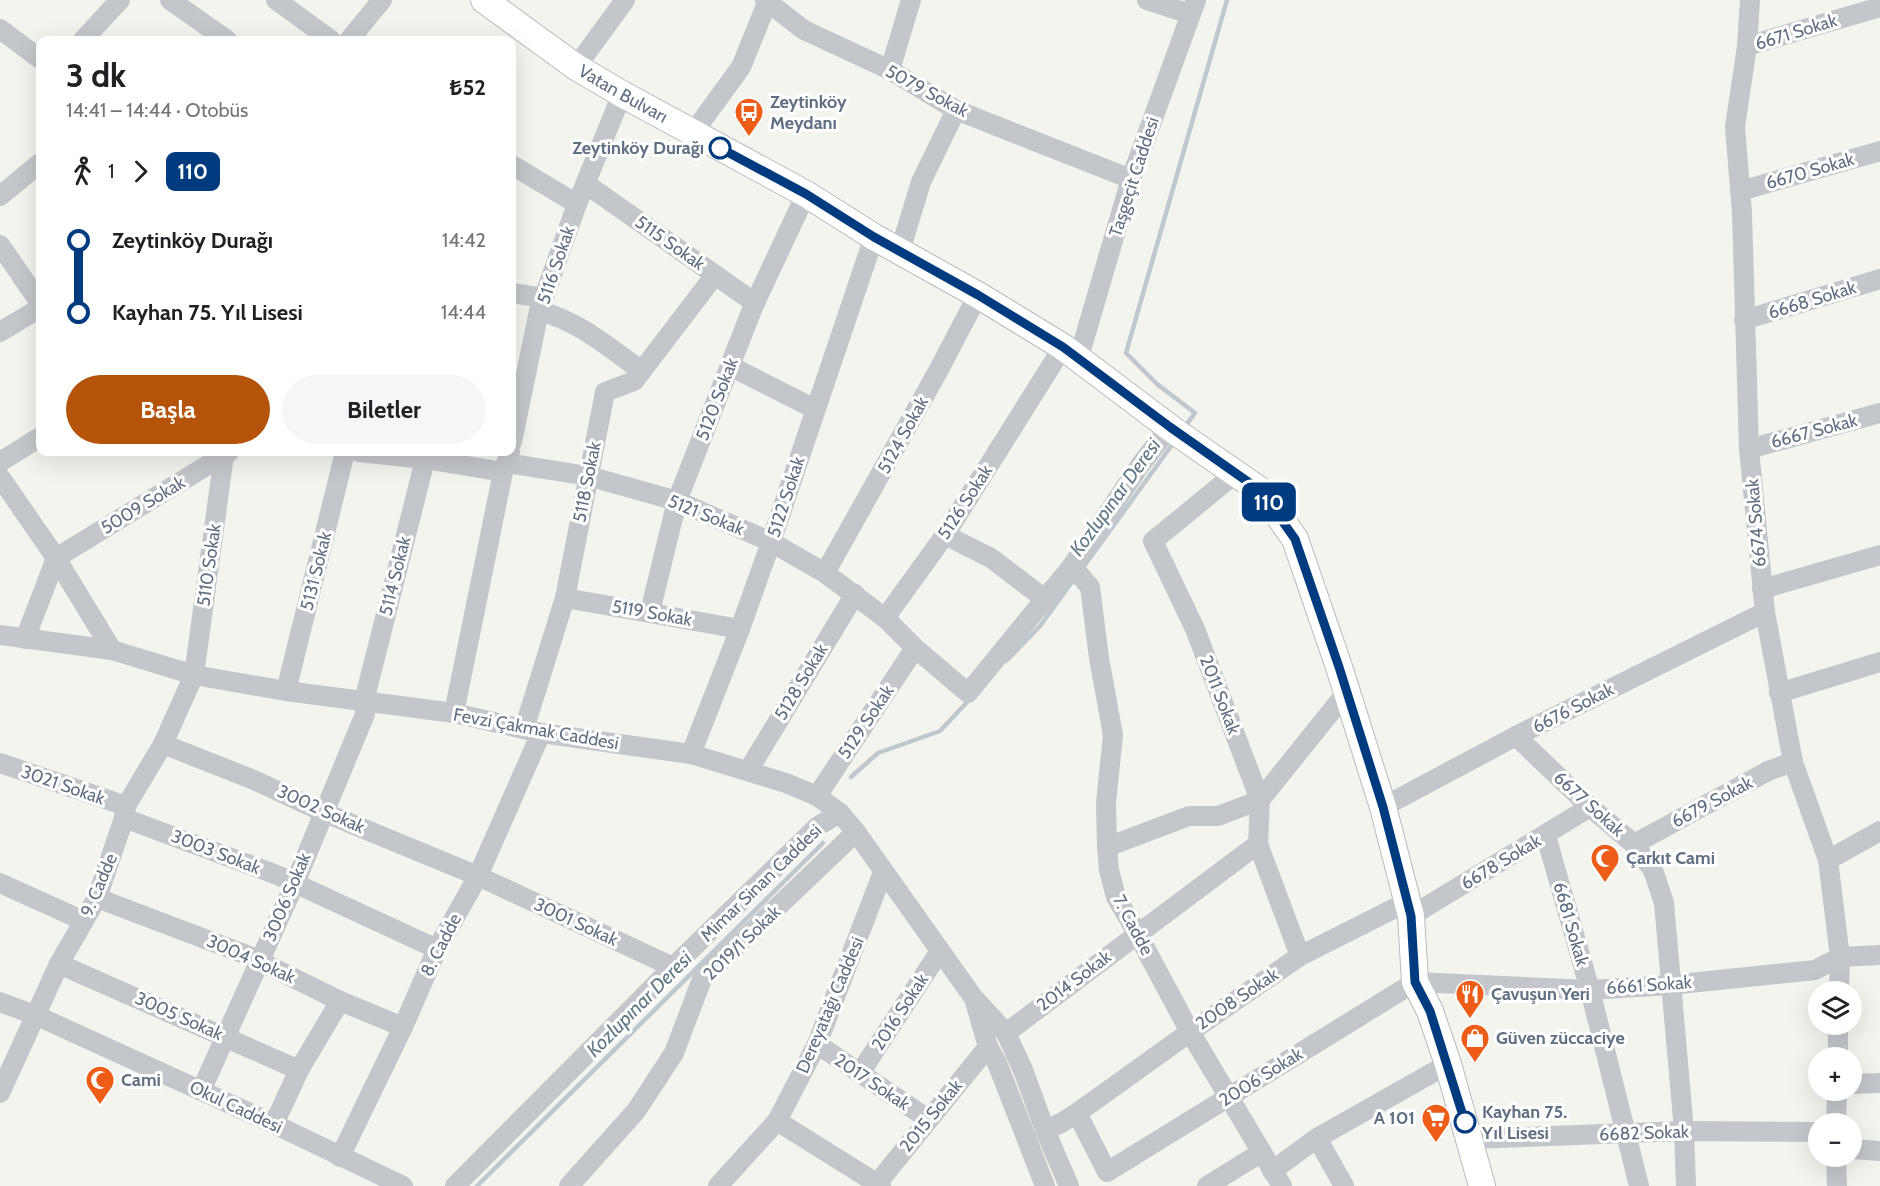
<!DOCTYPE html>
<html lang="tr">
<meta charset="utf-8">
<style>
body{margin:0;font-family:Cabin,sans-serif;background:#f6f6f6;color:#202124;height:100vh;display:flex;flex-direction:column;font-size:22px;white-space:nowrap}
*{box-sizing:border-box;margin:0}
p{font-size:20px;color:#757577}
.icon{flex:none;width:33px;height:33px;fill:none;stroke:currentColor;stroke-width:2;stroke-linecap:round;stroke-linejoin:round}
.map{position:relative;flex:1;overflow:hidden}
.details{position:absolute;left:36px;top:36px;width:480px;height:420px;display:flex;flex-direction:column;background:#fff;border-radius:12px;box-shadow:0 6px 24px #0002}
.details>*{flex:none}
.badge{padding:0 12px;border-radius:9px;font-size:21px;line-height:39px}
.fabs{position:absolute;left:1808px;top:981px;display:grid;gap:12px}
.fabs a{display:grid;place-items:center;width:54px;height:54px;border-radius:50%;background:#fff;box-shadow:0 6px 24px #0002;font-size:30px}
.map>.badge{position:absolute;translate:-50% -50%;box-shadow:0 0 0 3px #fff}
.legs{display:flex;align-items:center;gap:9px;height:66px;padding:0 30px;font-size:20px}
.legs p{margin-inline-start:auto}
.headline{display:flex;align-items:center;justify-content:space-between;height:102px;padding:0 30px}
h1{font-size:33px;font-weight:800;line-height:45px}
.button{display:flex;gap:12px;margin-top:auto;padding:12px 30px}
.button a{flex:1;height:69px;border-radius:36px;background:#b45309;color:#fff;font-size:24px;font-weight:800;line-height:69px;text-align:center}
.button a+a{background:#f6f6f6;color:#202124}
ul{padding:0 30px;list-style:none}
li{display:flex;align-items:center;gap:21px;height:72px;font-size:22px}
li i{display:grid;place-items:center;width:9px;height:100%;margin:0 8px;background:currentColor}
li i::after{content:'';width:15px;height:15px;margin:-8px;border:4px solid;border-radius:50%;background:#fff}
li p{margin-inline-start:auto}
li:first-child i{background:linear-gradient(#0000 50%,currentColor 0)}
li:last-child i{background:linear-gradient(currentColor 50%,#0000 0)}
.map>svg:first-child{display:block}
.lines{fill:none;stroke-linecap:round;stroke-linejoin:round}
.stream{stroke:#bec8ce;stroke-width:4.5}
.major-casing{stroke:#b6b9bd;stroke-width:28}
.minor{stroke:#c3c6ca;stroke-width:20}
.major{stroke:#fff;stroke-width:26}
.line-1-casing{stroke:#fff;stroke-width:14}
.line-1{stroke:#003b80;stroke-width:9}
.stop-1-dot{fill:#fff;stroke:#003b80;stroke-width:3}
.labels{text-anchor:middle;stroke-width:6;stroke-linejoin:round;paint-order:stroke}
.street-label{font-size:18px;fill:#617082;stroke:#fff}
.poi-label{font-size:18px;font-weight:bold;fill:#617082;stroke:#fff;text-anchor:start}
.stop-label{font-size:18px;font-weight:bold;fill:#617082;stroke:#fff;text-anchor:end}
.water-label{font-size:20px;font-style:italic;fill:#617a87;stroke:#fff}
</style>
<div class="map">
<svg width="1880" height="1186" viewBox="0 0 1880 1186">
<rect width="100%" height="100%" fill="#f4f4ef"/>
<g class="lines">
<g class="stream">
<path d="M1184,428L1195,413L1157,384L1126,353L1227,0"/>
<path d="M1082,569L1174,442"/>
<path d="M1006,661L1040,626L1075,578"/>
<path d="M851,777L878,753L940,731L969,700"/>
<path d="M477,1186L823,843"/>
</g>
<g class="major-casing">
<g id="major">
<path id="s1" d="M484,0L576,67L622,94L806,194L874,237L978,295L1063,347L1173,430L1261,491L1295,539L1339,667L1383,807L1411,916L1415,982L1430,1011L1448,1064L1482,1186"/>
</g>
</g>
<g class="minor">
<path d="M170,0L227,40"/>
<path d="M276,0L331,40"/>
<path d="M765,0L804,30L890,70L956,110L1131,179"/>
<path d="M1147,0L1190,14"/>
<path d="M1750,0L1747,46L1735,127L1742,213L1749,449L1765,612L1793,762L1828,860L1840,957L1839,992"/>
<path d="M0,29L40,59"/>
<path d="M83,40L120,0"/>
<path d="M349,40L382,0"/>
<path d="M1747,46L1880,7"/>
<path d="M576,67L625,0"/>
<path d="M890,70L911,0"/>
<path d="M693,133L741,67L767,3"/>
<path d="M512,165L577,204"/>
<path d="M586,184L755,303"/>
<path d="M1740,191L1880,151"/>
<path d="M0,196L40,163"/>
<path d="M0,245L40,303"/>
<path d="M900,251L921,182L956,110"/>
<path d="M512,293L544,298"/>
<path d="M539,311C579,321 609,348 642,371"/>
<path d="M1744,320L1880,279"/>
<path d="M0,332L40,308"/>
<path d="M1063,347L945,535L885,618L915,648L968,693L1072,566L1141,464L1170,427"/>
<path d="M1079,357L1131,179L1196,0"/>
<path d="M730,366L815,409"/>
<path d="M512,442L539,311L577,204L622,94"/>
<path d="M1749,449L1880,413"/>
<path d="M359,452L425,459L503,472"/>
<path d="M0,462L40,437"/>
<path d="M507,463L588,476L677,501L771,542L825,573L885,618"/>
<path d="M1236,473L1153,541L1195,629L1260,800L1258,844L1300,956"/>
<path d="M0,477L56,558L112,650"/>
<path d="M945,535L991,558L1046,600"/>
<path d="M1072,566L1090,587L1099,658L1113,735L1106,803L1107,847L1109,870L1116,897L1137,933L1190,1032L1282,1186"/>
<path d="M825,573L937,373L978,295"/>
<path d="M1762,589L1880,555"/>
<path d="M565,598L740,629"/>
<path d="M650,612L677,501L753,307L806,194"/>
<path d="M0,635L112,650L194,675L286,691L454,713L541,733L691,754L786,783L817,796L840,813L856,832L973,997L1006,1033L1023,1070L1045,1130L1069,1186"/>
<path d="M25,639L56,558L229,452"/>
<path d="M286,691L345,452"/>
<path d="M1779,693L1880,662"/>
<path d="M454,713L503,472L510,452"/>
<path d="M524,729L565,598L605,392L634,381L715,275"/>
<path d="M1516,736L1590,807L1634,844L1653,870L1664,903L1684,1131L1686,1186"/>
<path d="M163,744L254,780L323,812L478,876L673,967"/>
<path d="M691,754L740,629L771,542L874,237"/>
<path d="M0,763L126,806"/>
<path d="M748,771L855,594"/>
<path d="M817,796L915,648"/>
<path d="M1260,800L1346,693"/>
<path d="M1383,807L1516,736L1765,612"/>
<path d="M124,818L277,875L437,949"/>
<path d="M1546,836L1590,990L1639,1186"/>
<path d="M1634,844L1768,771L1793,762"/>
<path d="M1107,847L1189,816H1218L1260,800"/>
<path d="M1828,860L1880,831"/>
<path d="M0,883L84,921"/>
<path d="M97,898L247,955L340,1001L403,1027"/>
<path d="M1411,916L1590,807"/>
<path d="M59,964L299,1070"/>
<path d="M0,1002L35,1015L274,1124L403,1186"/>
<path d="M975,1002L988,1047L997,1063L1045,1186"/>
<path d="M1006,1033L1258,844"/>
<path d="M817,1044L928,1119"/>
<path d="M1838,1058V1024"/>
<path d="M860,1073L940,951"/>
<path d="M1851,1084L1880,1083"/>
<path d="M201,1091L295,883L365,714L364,701L427,452"/>
<path d="M0,1093L59,964L97,898L124,818L126,806L163,744L194,675L224,455"/>
<path d="M1077,1113L1107,1172L1415,982L1590,990L1670,985L1815,970L1840,957L1880,955"/>
<path d="M777,1121L881,1186"/>
<path d="M274,1124L299,1070L340,1001"/>
<path d="M1836,1124L1837,1090"/>
<path d="M1045,1130L1061,1123L1077,1113L1190,1032L1300,956L1407,902"/>
<path d="M1317,1138L1344,1186"/>
<path d="M1469,1139L1684,1131L1818,1132"/>
<path d="M1851,1149L1880,1151"/>
<path d="M1836,1156L1837,1186"/>
<path d="M340,1157L403,1027L437,949L478,876L541,733"/>
<path d="M1272,1171L1317,1138L1448,1064"/>
<path d="M455,1186L673,967L818,826L840,813"/>
<path d="M569,1186L636,1111L674,1053L702,979L856,832"/>
<path d="M718,1186L777,1121L817,1044L883,872"/>
<path d="M875,1186L988,1047"/>
<path d="M1207,1186L1262,1152"/>
</g>
<use href="#major" class="major"/>
</g>
<g class="lines">
<g class="line-1-casing">
<path id="line-1" d="M720,148L806,194L874,237L978,295L1063,347L1170,427L1261,491L1295,539L1339,667L1383,807L1411,916L1415,982L1430,1011L1465,1122"/>
</g>
<use href="#line-1" class="line-1"/>
</g>
<defs>
<g id="bus-pin" transform="scale(1.5)"><path d="M0 17L-7.5 6A9.5 9.5 0 1 1 7.5 6Z" fill="#ed5d17" stroke="#fff"/><path d="M-5-6H5V4H4V6H2V4H-2V6H-4V4H-5ZM-3.5-4V0h7V-4ZM-3.5 1.2v1.5H-2V1.2ZM2 1.2v1.5H3.5V1.2Z" fill="#fff"/></g>
<g id="mosque-pin" transform="scale(1.5)"><path d="M0 17L-7.5 6A9.5 9.5 0 1 1 7.5 6Z" fill="#ed5d17" stroke="#fff"/><path d="M3.5-4.9A6 6 0 1 0 3.5 4.9A5 5 0 1 1 3.5-4.9Z" fill="#fff"/></g>
<g id="restaurant-pin" transform="scale(1.5)"><path d="M0 17L-7.5 6A9.5 9.5 0 1 1 7.5 6Z" fill="#ed5d17" stroke="#fff"/><path d="M-5-6h1v4h1v-4h1v4h1v-4h1v5L-1.5 .5V6h-2V.5L-5-1ZM5-6V6H3V1.5H1.5Q1.5-4 5-6Z" fill="#fff"/></g>
<g id="shop-pin" transform="scale(1.5)"><path d="M0 17L-7.5 6A9.5 9.5 0 1 1 7.5 6Z" fill="#ed5d17" stroke="#fff"/><path d="M-5-2.5h2.3a2.7 3.5 0 0 1 5.4 0H5L5.5 6h-11ZM-1.5-2.5h3a1.5 2.3 0 0 0-3 0Z" fill="#fff"/></g>
<g id="supermarket-pin" transform="scale(1.5)"><path d="M0 17L-7.5 6A9.5 9.5 0 1 1 7.5 6Z" fill="#ed5d17" stroke="#fff"/><path d="M-6-5.5h2.5l.6 2H6L4.5 2H-2.5L-4.4-4H-6ZM-1.5 3.2a1.3 1.3 0 1 0 .1 0ZM3 3.2a1.3 1.3 0 1 0 .1 0Z" fill="#fff"/></g>
</defs>
<g fill-rule="evenodd">
<use href="#bus-pin" x="749" y="112"/>
<use href="#mosque-pin" x="1605" y="858"/>
<use href="#restaurant-pin" x="1470" y="994"/>
<use href="#shop-pin" x="1475" y="1038"/>
<use href="#mosque-pin" x="100" y="1080"/>
<use href="#supermarket-pin" x="1436" y="1118"/>
</g>
<g class="stop-1-dot">
<circle cx="720" cy="148" r="10"/>
<circle cx="1465" cy="1122" r="10"/>
</g>
<g class="labels">
<g class="street-label">
<text transform="translate(1796 32) rotate(-17)" y="6">6671 Sokak</text>
<text transform="translate(927 91) rotate(28)" y="6">5079 Sokak</text>
<text dy="6" stroke="none"><textPath href="#s1" startOffset="168">Vatan Bulvarı</textPath></text>
<text transform="translate(1810 171) rotate(-16)" y="6">6670 Sokak</text>
<text transform="translate(1134 177) rotate(-72)" y="6">Taşgeçit Caddesi</text>
<text transform="translate(670 243) rotate(35)" y="6">5115 Sokak</text>
<text transform="translate(556 265) rotate(-71)" y="6">5116 Sokak</text>
<text transform="translate(1812 300) rotate(-17)" y="6">6668 Sokak</text>
<text transform="translate(717 399) rotate(-69)" y="6">5120 Sokak</text>
<text transform="translate(1814 431) rotate(-15)" y="6">6667 Sokak</text>
<text transform="translate(903 435) rotate(-61)" y="6">5124 Sokak</text>
<text transform="translate(587 482) rotate(-79)" y="6">5118 Sokak</text>
<text transform="translate(786 497) rotate(-72)" y="6">5122 Sokak</text>
<text transform="translate(965 502) rotate(-57)" y="6">5126 Sokak</text>
<text transform="translate(143 505) rotate(-31)" y="6">5009 Sokak</text>
<text transform="translate(706 515) rotate(22)" y="6">5121 Sokak</text>
<text transform="translate(1756 523) rotate(-95)" y="6">6674 Sokak</text>
<text transform="translate(209 565) rotate(-82)" y="6">5110 Sokak</text>
<text transform="translate(316 571) rotate(-76)" y="6">5131 Sokak</text>
<text transform="translate(395 576) rotate(-76)" y="6">5114 Sokak</text>
<text transform="translate(652 613) rotate(10)" y="6">5119 Sokak</text>
<text transform="translate(801 682) rotate(-59)" y="6">5128 Sokak</text>
<text transform="translate(1220 695) rotate(69)" y="6">2011 Sokak</text>
<text transform="translate(1573 708) rotate(-27)" y="6">6676 Sokak</text>
<text transform="translate(866 722) rotate(-56)" y="6">5129 Sokak</text>
<text transform="translate(536 729) rotate(10)" y="6">Fevzi Çakmak Caddesi</text>
<text transform="translate(63 785) rotate(19)" y="6">3021 Sokak</text>
<text transform="translate(1712 802) rotate(-28)" y="6">6679 Sokak</text>
<text transform="translate(1589 804) rotate(42)" y="6">6677 Sokak</text>
<text transform="translate(321 809) rotate(24)" y="6">3002 Sokak</text>
<text transform="translate(216 852) rotate(21)" y="6">3003 Sokak</text>
<text transform="translate(1501 862) rotate(-31)" y="6">6678 Sokak</text>
<text transform="translate(761 883) rotate(-44)" y="6">Mimar Sinan Caddesi</text>
<text transform="translate(99 885) rotate(-67)" y="6">9. Cadde</text>
<text transform="translate(287 897) rotate(-67)" y="6">3006 Sokak</text>
<text transform="translate(576 922) rotate(25)" y="6">3001 Sokak</text>
<text transform="translate(1571 924) rotate(74)" y="6">6681 Sokak</text>
<text transform="translate(1133 925) rotate(62)" y="6">7. Cadde</text>
<text transform="translate(742 943) rotate(-44)" y="6">2019/1 Sokak</text>
<text transform="translate(441 945) rotate(-63)" y="6">8. Cadde</text>
<text transform="translate(251 959) rotate(24)" y="6">3004 Sokak</text>
<text transform="translate(1074 981) rotate(-37)" y="6">2014 Sokak</text>
<text transform="translate(1649 985) rotate(-4)" y="6">6661 Sokak</text>
<text transform="translate(1237 999) rotate(-34)" y="6">2008 Sokak</text>
<text transform="translate(830 1005) rotate(-67)" y="6">Dereyatağı Caddesi</text>
<text transform="translate(900 1012) rotate(-57)" y="6">2016 Sokak</text>
<text transform="translate(179 1016) rotate(24)" y="6">3005 Sokak</text>
<text transform="translate(1261 1077) rotate(-32)" y="6">2006 Sokak</text>
<text transform="translate(872 1082) rotate(34)" y="6">2017 Sokak</text>
<text transform="translate(236 1107) rotate(25)" y="6">Okul Caddesi</text>
<text transform="translate(931 1116) rotate(-51)" y="6">2015 Sokak</text>
<text transform="translate(1644 1133) rotate(-2)" y="6">6682 Sokak</text>
</g>
<g class="poi-label">
<text x="770" y="108">Zeytinköy<tspan x="770" dy="21">Meydanı</tspan></text>
<text x="1626" y="864">Çarkıt Cami</text>
<text x="1491" y="1000">Çavuşun Yeri</text>
<text x="1496" y="1044">Güven züccaciye</text>
<text x="121" y="1086">Cami</text>
<text x="1415" y="1124" text-anchor="end">A 101</text>
</g>
<g class="stop-label">
<text x="704" y="154">Zeytinköy Durağı</text>
<text x="1482" y="1118" text-anchor="start">Kayhan 75.<tspan x="1482" dy="21">Yıl Lisesi</tspan></text>
</g>
<g class="water-label">
<text transform="translate(1115 497) rotate(-54)" y="7">Kozlupınar Deresi</text>
<text transform="translate(639 1004) rotate(-45)" y="7">Kozlupınar Deresi</text>
</g>
</g>
</svg>
<div class="fabs">
<a><svg class="icon" aria-label="layers" viewBox="0 0 24 24"><path d="M12 4l9 5-9 5-9-5zM3 14l9 5 9-5"/></svg></a>
<a>+</a>
<a>−</a>
</div>
<b class="badge" style="left:1269px;top:502px;background:#003b80;color:#fff">110</b>
<section class="details">
<div class="headline"><div><h1>3 dk</h1><p>14:41 – 14:44 · Otobüs</p></div><b>₺52</b></div>
<div class="legs"><svg class="icon" aria-label="walk" viewBox="0 0 24 24"><circle cx="13" cy="4" r="2"/><path d="M13 8l-2 6 4 7M11 14l-3 7M7 12l3-4h3l4 4"/></svg>1<svg class="icon" aria-label="forward" viewBox="0 0 24 24"><path d="M9 5l7 7-7 7"/></svg><b class="badge" style="background:#003b80;color:#fff">110</b></div>
<ul>
<li><i style="color:#003b80"></i><b>Zeytinköy Durağı</b><p>14:42</p></li>
<li><i style="color:#003b80"></i><b>Kayhan 75. Yıl Lisesi</b><p>14:44</p></li>
</ul>
<div class="button"><a>Başla</a><a>Biletler</a></div>
</section>
</div>
